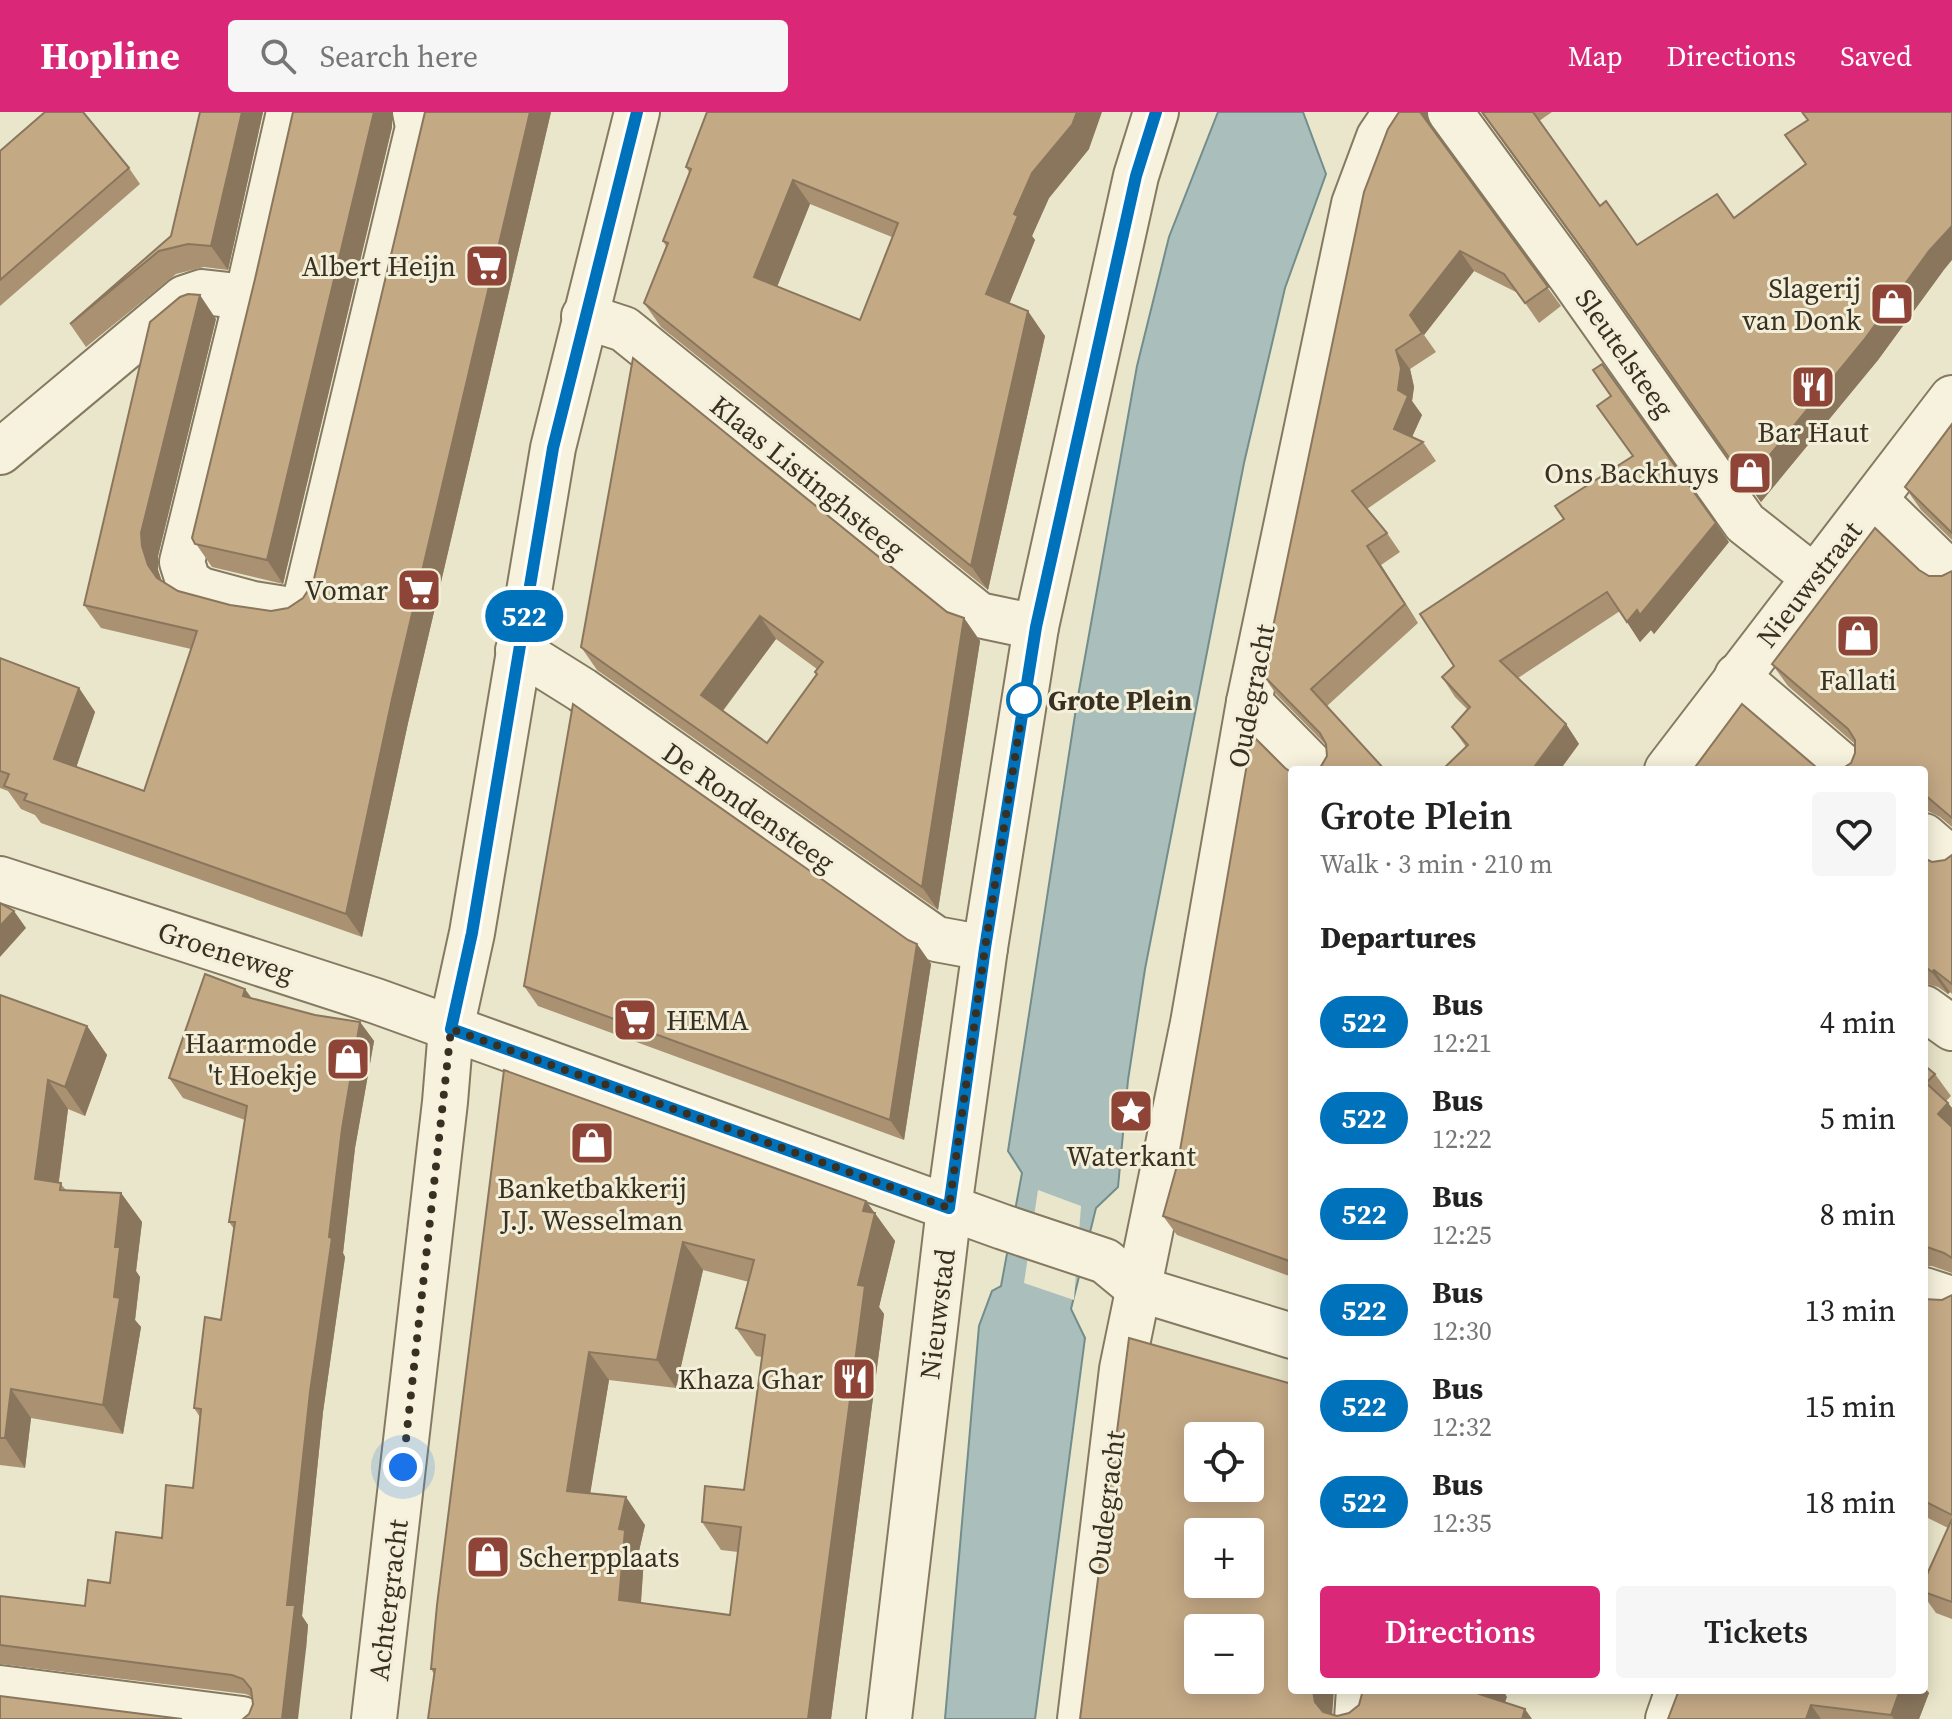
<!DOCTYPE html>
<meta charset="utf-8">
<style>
body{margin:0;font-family:"Source Serif 4",serif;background:#f6f6f6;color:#222;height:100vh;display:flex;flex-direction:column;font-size:30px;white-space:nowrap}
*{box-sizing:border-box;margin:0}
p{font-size:26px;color:#767676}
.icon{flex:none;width:44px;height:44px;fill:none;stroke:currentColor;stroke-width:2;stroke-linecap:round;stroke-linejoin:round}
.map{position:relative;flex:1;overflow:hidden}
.details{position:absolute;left:1288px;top:654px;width:640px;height:928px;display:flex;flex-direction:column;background:#fff;border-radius:8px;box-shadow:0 4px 20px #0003}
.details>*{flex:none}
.badge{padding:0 16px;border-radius:26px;font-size:28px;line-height:52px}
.buttons{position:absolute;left:1184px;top:1310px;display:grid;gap:16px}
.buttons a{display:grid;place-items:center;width:80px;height:80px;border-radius:8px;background:#fff;box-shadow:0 4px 20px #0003;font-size:40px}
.you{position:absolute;width:40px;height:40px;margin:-20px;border:6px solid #fff;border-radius:50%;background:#1a73e8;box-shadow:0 0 0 12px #1a73e833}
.map>.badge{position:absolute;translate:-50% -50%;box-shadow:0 0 0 4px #fff}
h2{padding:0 32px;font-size:30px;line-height:72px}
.round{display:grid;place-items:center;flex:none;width:84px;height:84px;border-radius:8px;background:#f6f6f6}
.overview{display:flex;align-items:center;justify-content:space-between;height:136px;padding:0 32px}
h1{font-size:38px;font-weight:600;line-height:60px}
.primary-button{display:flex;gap:16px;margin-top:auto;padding:16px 32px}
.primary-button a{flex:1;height:92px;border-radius:8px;background:#db2777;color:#fff;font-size:32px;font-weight:600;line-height:92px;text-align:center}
.primary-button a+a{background:#f6f6f6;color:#222}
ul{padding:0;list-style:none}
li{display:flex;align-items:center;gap:24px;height:96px;padding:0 32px}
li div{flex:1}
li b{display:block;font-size:30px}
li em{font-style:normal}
li .badge{min-width:88px;font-weight:700;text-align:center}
header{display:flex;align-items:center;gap:48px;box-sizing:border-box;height:112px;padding:0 40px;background:#db2777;color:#fff}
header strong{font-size:38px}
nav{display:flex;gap:44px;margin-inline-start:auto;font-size:28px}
.search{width:560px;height:72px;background:#f6f6f6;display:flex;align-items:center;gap:20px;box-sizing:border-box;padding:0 28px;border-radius:8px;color:#767676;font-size:30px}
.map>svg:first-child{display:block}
.water{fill:#aabfbc;stroke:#728d8b;stroke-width:2}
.pier{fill:#eae6cb}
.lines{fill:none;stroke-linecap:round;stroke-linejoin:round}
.minor-casing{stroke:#857a61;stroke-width:48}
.minor{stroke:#f6f2dd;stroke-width:44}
.wall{fill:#a99172;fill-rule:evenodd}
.shaded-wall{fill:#89765d}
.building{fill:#c4a985;stroke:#89765d;stroke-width:2;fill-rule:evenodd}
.line-casing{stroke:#fff;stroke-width:18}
.line{stroke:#0072bc;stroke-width:12}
.walk{stroke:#383022;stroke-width:8;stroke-dasharray:0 14.4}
.stop-dot{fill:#fff;stroke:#0072bc;stroke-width:4}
.labels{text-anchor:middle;stroke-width:6;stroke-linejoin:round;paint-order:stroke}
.poi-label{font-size:28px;fill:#383022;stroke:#f3efd9;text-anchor:end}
.street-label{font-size:28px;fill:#383022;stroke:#f3efd9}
.stop-label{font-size:28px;font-weight:bold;fill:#383022;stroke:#f3efd9;text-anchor:start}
</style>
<header>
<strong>Hopline</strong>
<div class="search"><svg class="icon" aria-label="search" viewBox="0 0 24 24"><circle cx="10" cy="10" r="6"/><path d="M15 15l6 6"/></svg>Search here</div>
<nav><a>Map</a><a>Directions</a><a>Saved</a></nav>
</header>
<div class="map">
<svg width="1952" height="1607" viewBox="0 0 1952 1607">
<rect width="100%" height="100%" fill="#eae6cb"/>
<path class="water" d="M1218,0H1303L1326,62L1285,176L1244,351L1145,857L1128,968L1118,1075L1096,1096L1071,1197L1085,1226L1035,1607H945L979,1214L992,1179L1001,1174L1022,1061L1008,1039L1077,590L1137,254L1169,125Z"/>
<path class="pier" d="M1038,1078L1081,1094L1074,1188L1024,1171Z"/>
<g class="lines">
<g class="minor-casing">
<g id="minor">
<path d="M289,0L247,185L182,450L188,469L201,478L253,492L291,498L305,489L418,15L415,0"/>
<path d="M1450,0L1571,165L1745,411L1815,466"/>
<path d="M584,204L624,217L979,503L1036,515"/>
<path d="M0,340L184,186L202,180L247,185"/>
<path d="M1875,388L1952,463"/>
<path d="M518,538L582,578L936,827L985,836"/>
<path d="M1737,564L1847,658"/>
<path d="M1249,590L1316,658"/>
<path d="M1667,658L1952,286"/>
<path d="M1924,724L1952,748"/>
<path d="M0,767L376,889L1003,1115L1105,1149L1139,1177L1292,1224"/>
<path d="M1924,896L1952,916"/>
<path d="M1924,1178L1952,1187"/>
<path d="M0,1576L242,1607"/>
<path d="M374,1607L445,990L451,917L472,821L553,336L637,0"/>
<path d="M889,1607L949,1096L985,836L1036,515L1136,64L1156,0"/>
<path d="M1080,1607L1122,1257L1193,911L1249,590L1354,92L1379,25L1396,0"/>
<path d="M1357,1607L1359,1578"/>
<path d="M1668,1607L1678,1578"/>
</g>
</g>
<use href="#minor" class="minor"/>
</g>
<g class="wall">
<path d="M200,0H263L228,158L204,155L176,162L86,235L70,212L171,124Z"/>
<path d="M425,0H551L408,611L362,825L41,711L35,703L21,697L8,679L0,676V546L79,576L95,600L76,655L144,679L191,537L101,516L84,493L216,207L158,444V458L162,469L178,479L230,493L271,499L288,496L303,486L313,471Z"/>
<path d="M1481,0H1552L1539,9L1600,94L1637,133L1734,106L1943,159L1878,248L1761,390L1591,151Z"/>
<path d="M1425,2L1429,13L1561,194L1539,211L1518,181L1474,159L1424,223L1436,240L1410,257L1414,275L1412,289L1422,303L1412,325L1423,330L1436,349L1367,397L1387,421L1400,440L1381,453L1418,511L1327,594L1385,658L1320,656L1327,644L1326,633L1276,582L1263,563Z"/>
<path d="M392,15L283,472L212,455L192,426L255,167Z"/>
<path d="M1089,37L1049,86L1032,124L1035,128L1009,192L1045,224L988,478L661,215L644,191L666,134L663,129L689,60L686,55ZM810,92L892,125L860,208L777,175Z"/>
<path d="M0,39L129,56L140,72L0,194Z"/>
<path d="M633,246L947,500L964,506L980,529L938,798L597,558L581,535ZM776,527L817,557L815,560L817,563L767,631L723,599Z"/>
<path d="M1952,312V428L1921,398L1905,375Z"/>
<path d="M1729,430L1654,522L1651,518L1640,530L1620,499L1518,566L1566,612L1579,632L1466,635L1452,615L1468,598L1455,585L1442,565L1454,554L1420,502Z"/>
<path d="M1919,458L1929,464H1942L1952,459V715L1940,705L1928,699L1924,700V658L1851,651L1855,641V632L1788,574L1772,552Z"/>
<path d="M1285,656L1292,661V1165L1177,1123L1163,1104Z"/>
<path d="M1952,743V882L1950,880L1948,882L1938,875L1924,871V746L1932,750L1945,748Z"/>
<path d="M908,828L917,832L931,852L904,1028L538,894L524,874Z"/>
<path d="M0,883L87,914L107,943L85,1004L68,997L59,1070L66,1078L121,1081L142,1110L136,1159L140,1165L135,1208L141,1215L123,1322L31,1306L25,1356L0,1353Z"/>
<path d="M252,886L315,903L360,910L374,929L355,1036L343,1141L345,1145L323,1300L302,1504L308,1513L306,1537L249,1602L253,1592L252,1585L246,1582L0,1552V1484L85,1494L162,1426L193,1376L200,1305L194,1296L221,1208L234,1117L229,1110L245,1008L183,986L169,966Z"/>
<path d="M1924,953L1935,962L1951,984L1946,989L1952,996V1161L1932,1154H1924Z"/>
<path d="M504,958L866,1089L895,1129L879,1195L884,1202L831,1607L434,1562L431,1557ZM703,1158L749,1170L736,1216L756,1244L762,1245L744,1378L702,1410L721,1438L738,1440L730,1503L641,1491L644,1446L639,1439L645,1413L590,1381L609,1268L676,1276Z"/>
<path d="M1952,1183V1507L1936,1501L1924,1484V1469L1948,1416L1924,1404V1187L1942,1188Z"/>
<path d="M1924,1575L1929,1581L1919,1607H1668L1924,1578Z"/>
</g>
<g class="shaded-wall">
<path d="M242,0H263L228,158L211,134Z"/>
<path d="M374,0H392V15L283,472L267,448Z"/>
<path d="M530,0H551L408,611L362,825L346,802L392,587Z"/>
<path d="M1077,0H1102L1089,37L1049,86L1032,124L1035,128L1003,207L986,182L1014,102L1032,61Z"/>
<path d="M1420,0H1426L1430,15Z"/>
<path d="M793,68L810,92L771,190L754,165Z"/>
<path d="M1952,114V148L1943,159L1878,248L1761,390L1747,371L1929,139Z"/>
<path d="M1460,139L1474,159L1424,223L1436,240L1410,203Z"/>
<path d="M200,183L216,207L158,444V458L164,477L148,453L142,434L141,421Z"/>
<path d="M1028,199L1045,224L988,478L971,454Z"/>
<path d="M1396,238L1410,257L1414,275L1412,289L1422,303L1407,336L1394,317L1398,278Z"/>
<path d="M1716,411L1729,430L1654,522L1651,518L1640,530L1627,510Z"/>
<path d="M1367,434L1381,453L1418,511L1405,492Z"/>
<path d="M760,504L776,527L717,606L701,583Z"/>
<path d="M964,506L980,529L938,798L922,775Z"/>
<path d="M79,576L95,600L71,671L54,647Z"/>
<path d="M1566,612L1579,632L1560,658H1532Z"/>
<path d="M14,799L26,816L0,845V814Z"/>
<path d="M917,832L931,852L904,1028L890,1008Z"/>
<path d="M1934,858L1950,880L1948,882L1932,860Z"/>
<path d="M245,877L259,896L243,884Z"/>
<path d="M360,910L374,929L355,1036L343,1141L345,1145L323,1300L302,1504L308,1513L306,1537L298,1607H282L287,1493L310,1280L342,1017Z"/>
<path d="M87,914L107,943L85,1004L65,975Z"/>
<path d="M48,968L68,997L55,1097L35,1067Z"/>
<path d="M1948,991L1952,996V1021L1938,1002Z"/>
<path d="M121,1081L142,1110L136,1159L140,1165L135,1208L141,1215L123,1322L103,1293L114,1185L115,1135Z"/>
<path d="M866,1089L895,1129L879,1195L884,1202L831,1607H808L858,1173L863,1099Z"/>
<path d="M683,1130L703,1158L676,1276L657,1248Z"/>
<path d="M589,1240L609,1268L586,1407L567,1379Z"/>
<path d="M11,1277L31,1306L25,1356L5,1326Z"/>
<path d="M626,1385L645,1413L639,1439L644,1446L639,1515L619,1488V1417Z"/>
<path d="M1924,1575L1929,1581L1919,1607H1894L1891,1603L1900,1578H1924Z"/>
<path d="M1313,1578H1334L1332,1605L1327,1607L1315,1590Z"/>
<path d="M1481,1578H1503L1507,1585L1499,1607L1479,1582Z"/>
<path d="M1811,1593L1821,1607H1806Z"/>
<path d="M1525,1597L1532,1607H1522Z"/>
</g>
<g class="building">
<path d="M45,0H83L129,56L0,168V39Z"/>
<path d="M200,0H242L211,134L188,132L159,139L70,212L171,124Z"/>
<path d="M293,0H374L267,448L195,432L192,426L255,167Z"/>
<path d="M425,0H530L392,587L346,802L24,688L27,682L4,674L9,662L0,659V546L79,576L54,647L144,679L197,519L84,493L150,210L180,185L188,182L200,183L141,421L142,434L148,453L157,466L178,479L230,493L271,499L288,496L303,486L313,471Z"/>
<path d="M707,0H1077L1072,13L1032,61L1014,102L1018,104L986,182L1028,199L971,454L644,191L668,131L663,129L691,57L686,55ZM793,68L898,111L860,208L754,165Z"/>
<path d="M1399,0H1420L1548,175L1525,191L1504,162L1460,139L1410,203L1422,221L1396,238L1401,256L1398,278L1408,284L1394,317L1423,330L1352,379L1387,421L1367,434L1405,492L1311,577L1385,658H1317L1320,656L1327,644L1326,632L1320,621L1263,563L1364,80L1388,17Z"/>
<path d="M1482,0H1533L1600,94L1606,89L1637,133L1717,82L1734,106L1806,52L1785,23L1808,8L1802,0H1952V114L1929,139L1864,228L1747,371L1578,131Z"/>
<path d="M633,246L947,500L964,506L922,775L581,535ZM760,504L823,550L815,560L817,562L767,631L701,583Z"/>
<path d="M1602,252L1716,411L1640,503L1637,498L1627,510L1607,480L1500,549L1566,612L1532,658H1442L1468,633L1452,615L1470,595L1442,565L1454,554L1420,502L1564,407L1555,394L1633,344L1597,294L1611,284L1593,258Z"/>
<path d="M1952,312V421L1905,375Z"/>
<path d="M1875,416L1919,458L1929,464H1942L1952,459V706L1924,682V658H1840L1851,651L1855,641V628L1848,617L1772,552Z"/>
<path d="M573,592L908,828L917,832L890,1008L524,874Z"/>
<path d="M1742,592L1816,655L1822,658H1693Z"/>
<path d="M1252,623L1285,656L1292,661V1150L1163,1104L1178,1050Z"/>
<path d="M1952,743V872L1934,858L1932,860L1924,854V746L1932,750L1945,748Z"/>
<path d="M0,791L14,799L0,814Z"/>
<path d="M205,862L245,877L243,884L315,903L360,910L342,1017L329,1125L332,1126L310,1280L287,1493H295L282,1607H243L249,1602L253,1592L251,1577L243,1567L232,1563L0,1533V1484L85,1494L88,1468L110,1471L116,1420L162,1426L166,1373L193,1376L201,1297L194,1296L205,1205L221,1208L235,1110H229L247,994L169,966Z"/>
<path d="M0,883L87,914L65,975L48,968L35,1067L61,1071L60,1078L121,1081L115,1135H120L114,1185L120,1186L103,1293L11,1277L5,1326H0Z"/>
<path d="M1924,953L1935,962L1926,971L1948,991L1938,1002L1952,1015V1146L1944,1141L1924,1134Z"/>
<path d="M504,958L866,1089L863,1099L875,1101L858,1173L865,1174L808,1607H428L435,1557H431L437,1493ZM683,1130L754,1148L736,1216L765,1223L744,1378L705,1374L702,1410L741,1415L730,1503L619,1488L625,1418L619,1417L626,1385L567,1379L589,1240L657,1248Z"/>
<path d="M1952,1183V1403L1924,1389V1187L1942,1188Z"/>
<path d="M1129,1226L1292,1272V1578H1313L1315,1590L1323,1600L1337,1604L1349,1601L1359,1593L1363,1578H1481L1479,1582L1525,1597L1522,1607H1080ZM1198,1324H1250V1376H1198ZM1198,1420H1250V1472H1198ZM1198,1516H1250V1568H1198Z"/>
<path d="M1952,1407V1490L1924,1480V1469Z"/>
<path d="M1679,1578H1900L1891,1603L1811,1593L1806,1607H1668Z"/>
<path d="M0,1584L182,1607H0Z"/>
</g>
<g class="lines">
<g class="line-casing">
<path id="line" d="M637,0L553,336L472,821L451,917L949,1096L985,836L1036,515L1136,64L1156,0"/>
</g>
<use href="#line" class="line"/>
<path class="walk" d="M403,1355L451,917L949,1096L985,836L1024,588"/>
</g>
<defs>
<g id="supermarket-square" transform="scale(2.3)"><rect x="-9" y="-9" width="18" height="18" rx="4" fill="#8e4437" stroke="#f3efd9"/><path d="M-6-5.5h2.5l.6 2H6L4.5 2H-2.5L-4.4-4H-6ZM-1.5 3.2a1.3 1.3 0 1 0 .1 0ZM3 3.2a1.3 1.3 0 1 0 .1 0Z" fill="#fff"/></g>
<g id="shop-square" transform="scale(2.3)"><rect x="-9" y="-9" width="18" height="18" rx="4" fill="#8e4437" stroke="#f3efd9"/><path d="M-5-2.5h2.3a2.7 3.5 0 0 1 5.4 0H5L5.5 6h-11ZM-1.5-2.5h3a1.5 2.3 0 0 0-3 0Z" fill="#fff"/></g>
<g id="restaurant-square" transform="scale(2.3)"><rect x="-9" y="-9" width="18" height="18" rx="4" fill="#8e4437" stroke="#f3efd9"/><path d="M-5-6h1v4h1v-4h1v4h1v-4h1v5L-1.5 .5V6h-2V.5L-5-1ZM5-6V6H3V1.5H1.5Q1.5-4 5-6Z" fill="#fff"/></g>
<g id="sight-square" transform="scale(2.3)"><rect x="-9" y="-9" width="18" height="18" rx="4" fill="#8e4437" stroke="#f3efd9"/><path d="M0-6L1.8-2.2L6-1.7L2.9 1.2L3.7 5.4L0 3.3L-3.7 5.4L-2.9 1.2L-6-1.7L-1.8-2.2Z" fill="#fff"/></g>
</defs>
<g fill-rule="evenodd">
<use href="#supermarket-square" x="487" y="154"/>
<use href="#shop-square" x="1892" y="192"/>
<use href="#restaurant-square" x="1813" y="275"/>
<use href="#shop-square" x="1750" y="361"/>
<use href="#supermarket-square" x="419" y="478"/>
<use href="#shop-square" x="1858" y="524"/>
<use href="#supermarket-square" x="635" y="908"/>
<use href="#shop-square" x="348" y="947"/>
<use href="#sight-square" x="1131" y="999"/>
<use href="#shop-square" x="592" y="1031"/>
<use href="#restaurant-square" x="854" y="1267"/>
<use href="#shop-square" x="488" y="1445"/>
</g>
<circle class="stop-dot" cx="1024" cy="588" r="16"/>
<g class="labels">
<g class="poi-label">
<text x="456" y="164">Albert Heijn</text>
<text x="1861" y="186">Slagerij<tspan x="1861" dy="32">van Donk</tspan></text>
<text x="1813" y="330" text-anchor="middle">Bar Haut</text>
<text x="1719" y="371">Ons Backhuys</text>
<text x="388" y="488">Vomar</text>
<text x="1858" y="578" text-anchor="middle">Fallati</text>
<text x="666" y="918" text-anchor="start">HEMA</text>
<text x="317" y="941">Haarmode<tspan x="317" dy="32">'t Hoekje</tspan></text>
<text x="1131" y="1054" text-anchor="middle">Waterkant</text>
<text x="592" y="1086" text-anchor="middle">Banketbakkerij<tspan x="592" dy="32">J.J. Wesselman</tspan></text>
<text x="823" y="1277">Khaza Ghar</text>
<text x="519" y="1455" text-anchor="start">Scherpplaats</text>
</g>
<g class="street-label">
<text transform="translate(1625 241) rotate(55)" y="10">Sleutelsteeg</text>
<text transform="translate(808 365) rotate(39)" y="10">Klaas Listinghsteeg</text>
<text transform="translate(1809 472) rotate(-52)" y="10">Nieuwstraat</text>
<text transform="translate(1251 584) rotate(-79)" y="10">Oudegracht</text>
<text transform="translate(749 695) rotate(35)" y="10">De Rondensteeg</text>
<text transform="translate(226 840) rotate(18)" y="10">Groeneweg</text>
<text transform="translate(937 1202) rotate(-83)" y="10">Nieuwstad</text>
<text transform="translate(1106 1391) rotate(-83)" y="10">Oudegracht</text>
<text transform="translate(388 1488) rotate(-83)" y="10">Achtergracht</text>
</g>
<g class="stop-label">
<text x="1048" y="598">Grote Plein</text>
</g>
</g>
</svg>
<div class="buttons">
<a><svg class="icon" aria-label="locate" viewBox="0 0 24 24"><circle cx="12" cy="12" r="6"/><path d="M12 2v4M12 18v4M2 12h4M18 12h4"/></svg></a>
<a>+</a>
<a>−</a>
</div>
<div class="you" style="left:403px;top:1355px"></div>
<b class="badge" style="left:524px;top:504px;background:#0072bc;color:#fff">522</b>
<section class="details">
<div class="overview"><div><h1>Grote Plein</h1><p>Walk · 3 min · 210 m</p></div><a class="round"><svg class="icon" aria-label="heart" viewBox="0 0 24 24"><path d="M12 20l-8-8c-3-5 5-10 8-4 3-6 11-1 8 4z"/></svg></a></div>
<h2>Departures</h2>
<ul>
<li><span class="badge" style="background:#0072bc;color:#fff">522</span><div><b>Bus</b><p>12:21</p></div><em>4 min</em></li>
<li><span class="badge" style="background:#0072bc;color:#fff">522</span><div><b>Bus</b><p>12:22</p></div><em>5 min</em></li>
<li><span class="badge" style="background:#0072bc;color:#fff">522</span><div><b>Bus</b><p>12:25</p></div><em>8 min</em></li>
<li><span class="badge" style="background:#0072bc;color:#fff">522</span><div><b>Bus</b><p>12:30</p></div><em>13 min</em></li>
<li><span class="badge" style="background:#0072bc;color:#fff">522</span><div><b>Bus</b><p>12:32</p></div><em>15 min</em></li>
<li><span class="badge" style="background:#0072bc;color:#fff">522</span><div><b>Bus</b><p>12:35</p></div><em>18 min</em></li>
</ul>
<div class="primary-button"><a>Directions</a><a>Tickets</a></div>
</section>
</div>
